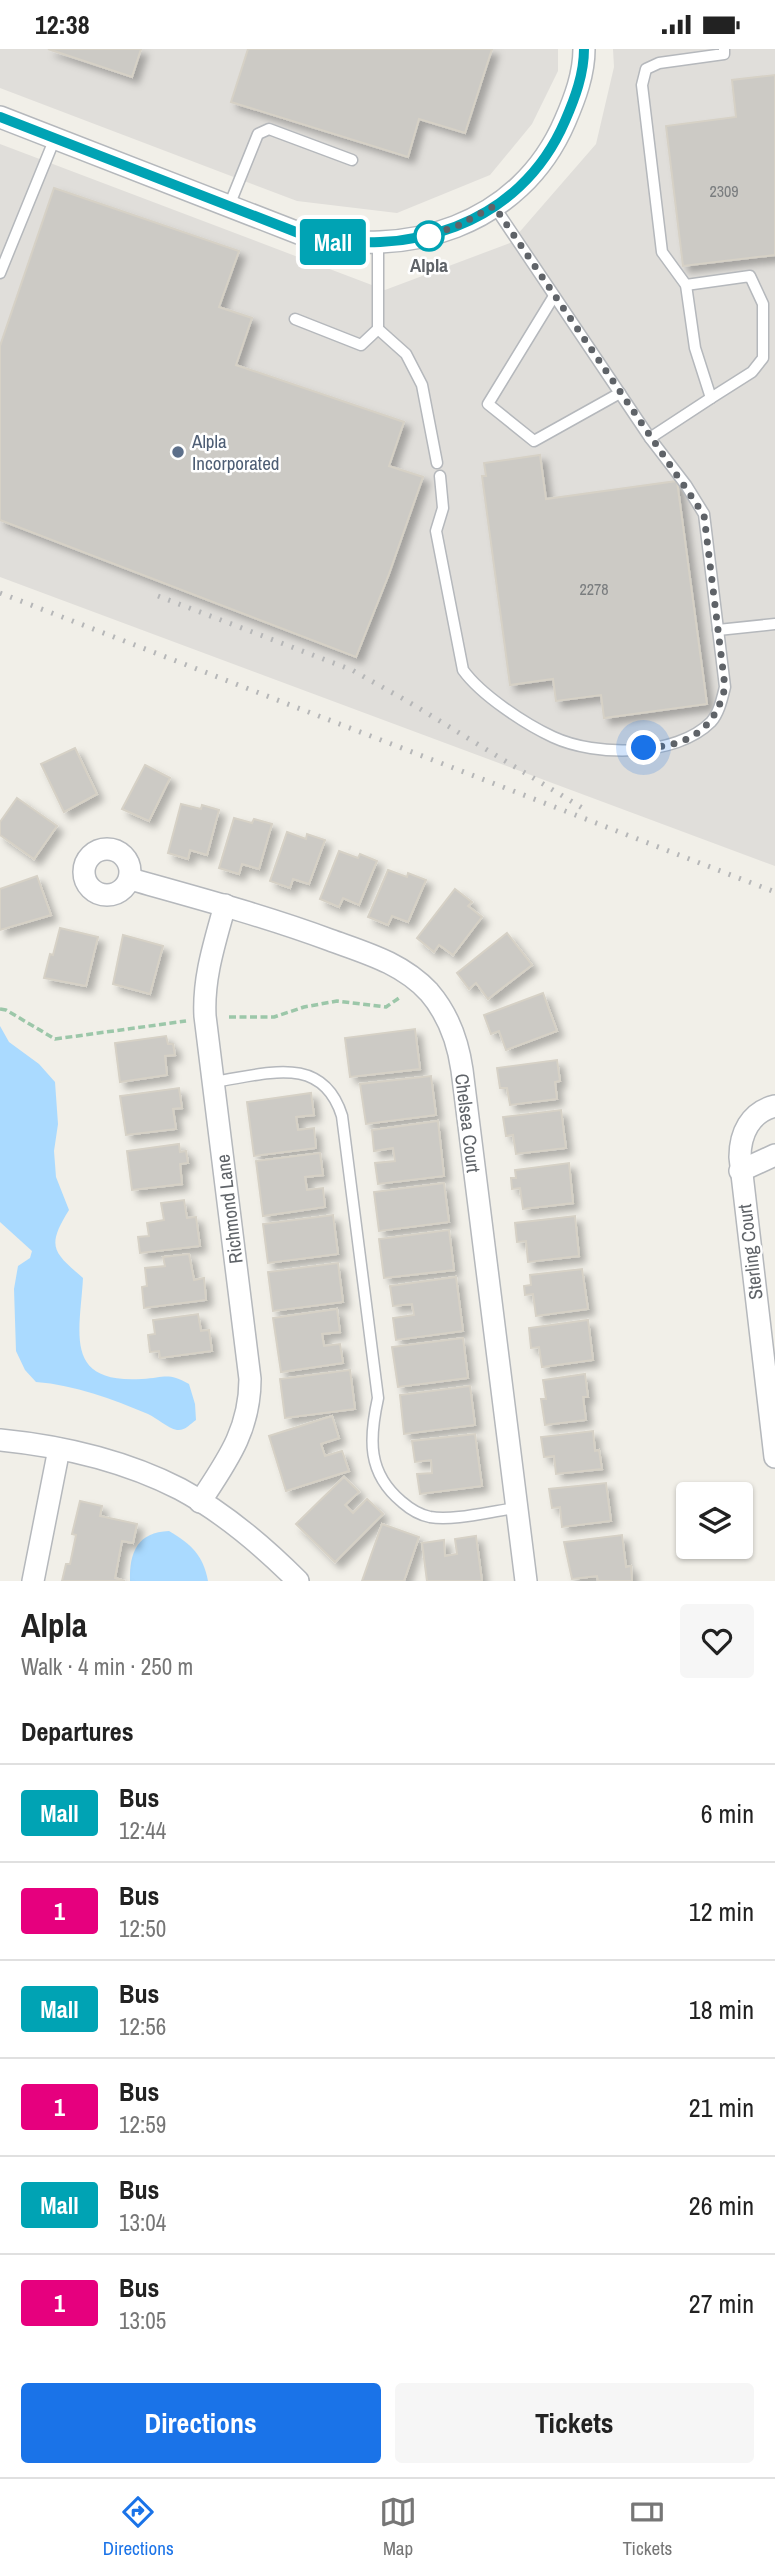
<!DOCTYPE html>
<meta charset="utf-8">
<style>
body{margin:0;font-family:"Archivo Narrow",sans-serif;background:#f6f6f6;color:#222;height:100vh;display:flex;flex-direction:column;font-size:26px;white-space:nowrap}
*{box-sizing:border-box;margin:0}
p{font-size:23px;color:#767676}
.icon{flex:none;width:38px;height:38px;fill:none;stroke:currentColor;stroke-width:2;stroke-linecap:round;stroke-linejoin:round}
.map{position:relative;height:1532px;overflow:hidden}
.drawer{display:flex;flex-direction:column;background:#fff;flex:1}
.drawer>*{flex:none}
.badge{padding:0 14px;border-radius:5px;font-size:24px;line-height:46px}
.controls{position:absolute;left:676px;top:1433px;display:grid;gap:14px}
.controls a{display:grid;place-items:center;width:77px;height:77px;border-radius:7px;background:#fff;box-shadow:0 2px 5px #0004;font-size:35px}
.you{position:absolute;width:35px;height:35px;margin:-18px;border:5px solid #fff;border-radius:50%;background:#1a73e8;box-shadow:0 0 0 10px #1a73e833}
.map>.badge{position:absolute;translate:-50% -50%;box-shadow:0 0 0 4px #fff}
h2{padding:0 21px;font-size:26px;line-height:63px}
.round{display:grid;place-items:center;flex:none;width:74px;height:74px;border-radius:7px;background:#f6f6f6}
.summary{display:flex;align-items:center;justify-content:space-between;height:119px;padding:0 21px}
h1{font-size:33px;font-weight:700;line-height:52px}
.primary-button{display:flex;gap:14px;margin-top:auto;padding:14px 21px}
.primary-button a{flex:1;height:80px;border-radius:7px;background:#1a73e8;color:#fff;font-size:28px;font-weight:700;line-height:80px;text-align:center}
.primary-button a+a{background:#f6f6f6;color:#222}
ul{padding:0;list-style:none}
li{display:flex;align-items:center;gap:21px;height:98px;padding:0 21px;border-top:2px solid #e0e0e0}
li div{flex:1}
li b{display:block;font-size:26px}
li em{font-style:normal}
li .badge{min-width:77px;font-weight:700;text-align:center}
.status{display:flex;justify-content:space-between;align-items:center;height:49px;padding:0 35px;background:#fff;direction:ltr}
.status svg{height:19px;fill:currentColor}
.tab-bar{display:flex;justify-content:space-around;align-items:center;height:98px;border-top:2px solid #e0e0e0;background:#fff;font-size:19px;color:#767676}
.tab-bar a{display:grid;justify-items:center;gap:4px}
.tab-bar .active{color:#1a73e8}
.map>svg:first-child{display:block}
.industrial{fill:#e0deda}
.water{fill:#aadaff}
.building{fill:#cccac5;stroke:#d6d1c6;stroke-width:2;filter:url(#shadow)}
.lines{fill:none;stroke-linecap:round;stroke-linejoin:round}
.lane-casing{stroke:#b5b8bc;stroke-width:13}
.street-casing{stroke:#b5b8bc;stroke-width:24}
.path{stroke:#9cc7a9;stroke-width:3.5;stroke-dasharray:7 3.5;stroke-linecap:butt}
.lane{stroke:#fff;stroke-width:10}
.street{stroke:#fff;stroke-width:21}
.rail{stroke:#b6b7b8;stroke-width:5;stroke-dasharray:2 9;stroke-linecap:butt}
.line-casing{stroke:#fff;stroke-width:16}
.line{stroke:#00a3b4;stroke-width:10}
.walk{stroke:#5f6368;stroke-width:7;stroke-dasharray:0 12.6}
.stop-dot{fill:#fff;stroke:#00a3b4;stroke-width:3.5}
.service-dot{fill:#5c6f8a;stroke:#fff;stroke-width:2.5}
.labels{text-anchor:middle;stroke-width:5;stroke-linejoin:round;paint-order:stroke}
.number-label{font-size:16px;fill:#7a7d7f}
.stop-label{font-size:19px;font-weight:bold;fill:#5f6368;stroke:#fff}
.service-label{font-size:19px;fill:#4e5e75;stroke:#fff;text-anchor:start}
.street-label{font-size:19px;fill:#5f6368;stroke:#fff}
</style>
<div class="status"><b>12:38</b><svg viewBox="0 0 49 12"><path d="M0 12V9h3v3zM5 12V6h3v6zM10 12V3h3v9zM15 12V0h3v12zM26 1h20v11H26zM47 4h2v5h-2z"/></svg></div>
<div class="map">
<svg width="775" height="1532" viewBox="0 0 775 1532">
<defs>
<filter id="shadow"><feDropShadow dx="6" dy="6" stdDeviation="3.5" flood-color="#0004"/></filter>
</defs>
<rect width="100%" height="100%" fill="#f1efe8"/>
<g class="industrial">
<path d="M0,0H558V22L532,75L490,126L397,164L297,152L0,39Z"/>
<path d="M613,0H775V817L0,528V95L385,241L510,194L596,95L614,18Z"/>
</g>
<g class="water">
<path d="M0,977L9,993L39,1015L55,1033L58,1075L54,1102L56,1128L69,1161C46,1198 53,1203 83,1229C80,1284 63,1335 142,1330C165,1329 167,1323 189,1335L195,1355L196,1371C190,1375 185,1382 177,1381C167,1379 157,1369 148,1365C112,1350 75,1336 36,1333L25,1321L16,1302L14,1240L18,1217L30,1209L32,1202L0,1173Z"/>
<path d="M169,1482C192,1496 203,1506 208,1532H130C129,1503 138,1483 169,1482Z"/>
</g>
<g class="building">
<path d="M48,0H141L132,28Z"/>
<path d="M248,0H492L465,84L419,70L408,108L231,53Z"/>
<path d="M775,26V206L683,217L666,77L736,68L732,31Z"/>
<path d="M54,139L239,202L219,258L252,269L236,316L404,373L389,417L423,428L389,525L356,608L0,471V297Z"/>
<path d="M540,406L546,450L677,432L707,655L604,669L601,646L556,652L553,630L510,636L482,427H486L484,414Z"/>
<path d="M75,699L97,745L64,763L41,715Z"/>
<path d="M145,716L170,729L149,772L122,760Z"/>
<path d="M17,749L57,777L34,810L0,786V773Z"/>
<path d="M181,755L201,760L202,756L219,761L207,806L190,801L188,810L168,804Z"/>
<path d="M234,769L252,774L254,770L272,775L259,820L242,815L239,825L219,819Z"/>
<path d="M287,783L306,790L307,785L325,791L309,835L293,830L290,839L270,832Z"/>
<path d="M339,802L358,809L360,805L377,812L359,856L343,849L339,858L320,850Z"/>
<path d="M388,821L407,828L408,824L426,831L408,873L392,867L388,876L368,868Z"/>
<path d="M37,827L51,866L0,881V840Z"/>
<path d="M455,840L472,853L468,857L482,868L453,906L439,896L434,903L417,889Z"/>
<path d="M60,879L98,888L86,937L44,929L50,905L53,906Z"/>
<path d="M507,884L532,916L488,950L476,934L469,940L457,924Z"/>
<path d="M123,886L163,897L150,945L113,935Z"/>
<path d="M543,944L557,982L506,1001L499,982L491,985L484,966Z"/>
<path d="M415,980L420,1020L350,1028L345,989Z"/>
<path d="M166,987L168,995H173L175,1006L165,1007L167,1026L120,1033L115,994Z"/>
<path d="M557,1011L560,1032L555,1033L557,1050L510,1056L507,1039H500L497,1019Z"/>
<path d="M431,1027L436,1066L366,1075L360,1035Z"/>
<path d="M179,1039L182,1059L173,1060L176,1080L126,1086L120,1047Z"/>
<path d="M311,1044L314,1066L296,1068L298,1081L314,1079L316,1099L254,1107L247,1053Z"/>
<path d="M561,1061L566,1099L516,1105L513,1086L506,1087L503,1068Z"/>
<path d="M438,1072L444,1127L378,1135L375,1114L395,1112L393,1099L374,1102L372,1081Z"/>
<path d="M179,1095L180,1103L186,1102L188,1114L180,1115L182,1135L132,1141L127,1102Z"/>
<path d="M320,1104L323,1126L305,1128L307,1141L323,1139L325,1158L263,1167L256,1112Z"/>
<path d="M569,1114L573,1154L523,1160L520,1139L512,1140L511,1129H516L515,1121Z"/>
<path d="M444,1134L449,1173L379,1182L374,1143Z"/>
<path d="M184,1151L187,1169L196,1168L200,1197L140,1204L138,1188L149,1187L147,1174L164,1171L161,1154Z"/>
<path d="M333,1166L338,1205L268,1214L263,1175Z"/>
<path d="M575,1167L579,1207L528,1213L526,1192L517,1193L515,1174Z"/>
<path d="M449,1181L454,1221L384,1229L379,1190Z"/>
<path d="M189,1205L194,1231L204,1229L206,1251L144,1259L142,1238L147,1237L145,1219L165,1217L163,1208Z"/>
<path d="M338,1214L343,1253L273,1262L268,1223Z"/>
<path d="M582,1220L588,1260L536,1267L533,1245L525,1246L524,1237L531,1236L530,1226Z"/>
<path d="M456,1228L463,1282L396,1291L393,1269L414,1266L412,1255L393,1257L390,1237Z"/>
<path d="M337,1260L340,1283L322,1285L324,1297L340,1295L343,1314L281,1323L273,1269Z"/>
<path d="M198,1265L201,1282L209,1281L212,1302L160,1309L159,1302L150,1303L148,1286L155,1285L153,1271Z"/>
<path d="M588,1271L593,1311L542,1318L539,1298L531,1299L529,1279Z"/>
<path d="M463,1289L468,1329L398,1338L392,1298Z"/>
<path d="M350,1321L355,1360L285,1369L280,1330Z"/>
<path d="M585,1325L588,1348H583L586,1371L545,1376L541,1350H546L543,1331Z"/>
<path d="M470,1337L475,1376L404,1385L400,1346Z"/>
<path d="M332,1367L339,1389L321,1395L325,1407L342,1402L349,1422L286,1442L269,1387Z"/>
<path d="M593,1382L595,1402L599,1401L602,1420L556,1425L554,1407L544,1408L541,1388Z"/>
<path d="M475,1385L482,1437L420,1445L417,1425L432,1424L431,1411L415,1413L412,1392Z"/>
<path d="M344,1428L359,1443L345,1456L353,1464L367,1450L383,1465L335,1513L296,1475Z"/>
<path d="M606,1434L611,1472L562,1478L560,1458L552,1459L549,1440Z"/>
<path d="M80,1452L102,1457L100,1467L137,1475L133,1494L122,1492L115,1529L125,1532H62L66,1515H70L76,1486L72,1485Z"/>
<path d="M382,1475L419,1488L404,1532H362Z"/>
<path d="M622,1486L626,1518L631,1517L632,1532H598L597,1527L572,1530L564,1493Z"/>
<path d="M476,1487L482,1532H427L422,1494L444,1491L445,1507L457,1505L455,1490Z"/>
</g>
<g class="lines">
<g class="lane-casing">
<g id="lane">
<path d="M229,157L258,85L269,80L352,111"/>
<path d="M494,157L650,389L711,349L695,299L686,236L662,203L642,36L646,20L659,14L724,5V0"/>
<path d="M0,224L55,89"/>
<path d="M686,236L750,227L763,255V309L752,323L711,349"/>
<path d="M554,247L488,355L534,392L620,344"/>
<path d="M295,270L361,296L378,280V195"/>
<path d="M378,280L406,305L422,336L437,414"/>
<path d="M440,427L443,459L436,482L463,621C481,646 525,675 553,688C596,708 676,708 711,673C719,664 722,650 725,638L704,465L686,436L650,389"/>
<path d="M718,581L775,575"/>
<path d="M213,1033C264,1026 322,1003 342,1067L378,1349C369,1390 367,1424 402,1453C410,1460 420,1466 430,1468C455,1472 491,1462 517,1459"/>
</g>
</g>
<g class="street-casing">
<g id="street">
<path d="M0,68L301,185C406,211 520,177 565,72C575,49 584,25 584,0"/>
<circle cx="107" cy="823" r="23"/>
<path d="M130,830C198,849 265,867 330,891C366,904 402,914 429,943C448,965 458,993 462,1021L526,1532"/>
<path d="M775,1057C750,1063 740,1085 740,1108L775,1408"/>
<path d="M740,1122L775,1106"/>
<path d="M0,1391C61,1397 125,1412 180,1440C223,1463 263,1497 298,1532"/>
<path d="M200,1453C227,1412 250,1381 250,1330L205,967C203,928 215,893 225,856"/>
<path d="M33,1532L59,1400"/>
</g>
</g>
<g class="path">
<path d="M0,960L6,961L55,990L186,972"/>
<path d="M229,968H274L304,958L337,952L386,958L399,949"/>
</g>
<use href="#lane" class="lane"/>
<use href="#street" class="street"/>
<g class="rail">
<path d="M0,544L775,843"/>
<path d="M158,547L352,621L407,652L584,760"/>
</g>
</g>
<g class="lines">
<g class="line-casing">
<path id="line" d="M0,68L301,185C406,211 520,177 565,72C575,49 584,25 584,0"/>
</g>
<use href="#line" class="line"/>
<path class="walk" d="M429,187L426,188L459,176L494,157L704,466L725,638C715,682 687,697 644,699"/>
</g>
<circle class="stop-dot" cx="429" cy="187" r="14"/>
<circle class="service-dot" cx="178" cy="403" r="7"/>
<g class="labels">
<g class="number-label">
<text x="724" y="148">2309</text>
<text x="594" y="546">2278</text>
</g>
<g class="stop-label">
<text x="429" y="223">Alpla</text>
</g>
<g class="service-label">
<text x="192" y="399">Alpla<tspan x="192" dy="22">Incorporated</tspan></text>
</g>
<g class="street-label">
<text transform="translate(468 1074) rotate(83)" y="7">Chelsea Court</text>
<text transform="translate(229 1160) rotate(-97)" y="7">Richmond Lane</text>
<text transform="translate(750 1203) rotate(-97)" y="7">Sterling Court</text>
</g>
</g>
</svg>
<div class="controls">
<a><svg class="icon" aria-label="layers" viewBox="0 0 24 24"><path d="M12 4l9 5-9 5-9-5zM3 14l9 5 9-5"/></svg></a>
</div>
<div class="you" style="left:644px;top:699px"></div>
<b class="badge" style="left:333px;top:193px;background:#00a3b4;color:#fff">Mall</b>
</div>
<section class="drawer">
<div class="summary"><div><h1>Alpla</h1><p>Walk · 4 min · 250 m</p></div><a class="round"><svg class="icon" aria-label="heart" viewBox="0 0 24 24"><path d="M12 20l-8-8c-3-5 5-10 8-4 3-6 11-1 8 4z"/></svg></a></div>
<h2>Departures</h2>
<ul>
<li><span class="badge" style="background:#00a3b4;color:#fff">Mall</span><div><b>Bus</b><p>12:44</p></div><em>6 min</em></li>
<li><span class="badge" style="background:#e6007e;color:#fff">1</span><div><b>Bus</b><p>12:50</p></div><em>12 min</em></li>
<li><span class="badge" style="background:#00a3b4;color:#fff">Mall</span><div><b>Bus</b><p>12:56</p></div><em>18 min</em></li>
<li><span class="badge" style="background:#e6007e;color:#fff">1</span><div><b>Bus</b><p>12:59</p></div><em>21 min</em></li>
<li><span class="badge" style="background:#00a3b4;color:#fff">Mall</span><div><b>Bus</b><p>13:04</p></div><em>26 min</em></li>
<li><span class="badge" style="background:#e6007e;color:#fff">1</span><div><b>Bus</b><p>13:05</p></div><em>27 min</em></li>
</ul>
<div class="primary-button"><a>Directions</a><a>Tickets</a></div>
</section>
<nav class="tab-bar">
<a class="active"><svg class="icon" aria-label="directions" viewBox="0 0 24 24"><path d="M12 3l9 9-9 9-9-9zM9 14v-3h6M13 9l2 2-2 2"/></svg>Directions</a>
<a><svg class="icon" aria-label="map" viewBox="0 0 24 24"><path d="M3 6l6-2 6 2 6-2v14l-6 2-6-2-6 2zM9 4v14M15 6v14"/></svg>Map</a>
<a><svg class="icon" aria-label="tickets" viewBox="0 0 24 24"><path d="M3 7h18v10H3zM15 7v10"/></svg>Tickets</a>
</nav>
